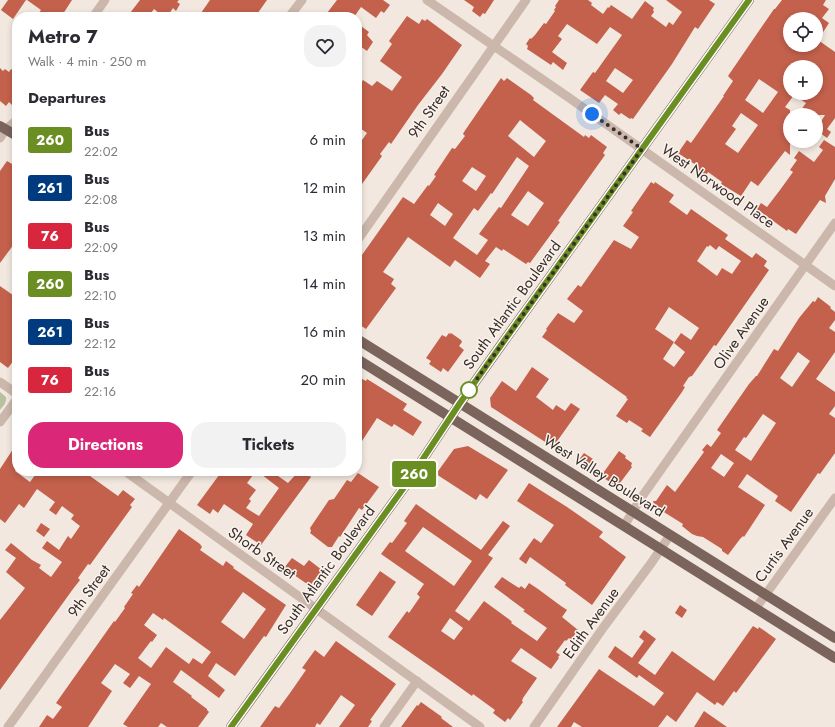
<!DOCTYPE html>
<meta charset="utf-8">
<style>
body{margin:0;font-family:Jost,sans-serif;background:#f2f2f3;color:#2b2b33;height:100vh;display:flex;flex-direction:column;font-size:15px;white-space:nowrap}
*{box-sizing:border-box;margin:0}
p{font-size:13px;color:#7c7c81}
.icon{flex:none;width:22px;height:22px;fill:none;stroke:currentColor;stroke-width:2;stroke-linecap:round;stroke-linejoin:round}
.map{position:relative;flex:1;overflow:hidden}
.panel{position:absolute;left:12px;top:12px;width:350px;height:464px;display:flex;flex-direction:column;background:#fff;border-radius:16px;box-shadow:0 2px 6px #0003}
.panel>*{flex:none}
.badge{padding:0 8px;border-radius:3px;font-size:14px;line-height:26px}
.buttons{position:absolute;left:783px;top:12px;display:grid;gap:8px}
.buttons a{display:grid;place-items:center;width:40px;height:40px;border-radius:50%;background:#fff;box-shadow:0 2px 6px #0003;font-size:20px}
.you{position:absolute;width:20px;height:20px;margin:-10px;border:3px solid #fff;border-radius:50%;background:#1a73e8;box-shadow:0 0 0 6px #1a73e833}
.map>.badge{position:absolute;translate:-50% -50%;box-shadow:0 0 0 2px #fff}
h2{padding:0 16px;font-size:15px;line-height:36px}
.round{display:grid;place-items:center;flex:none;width:42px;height:42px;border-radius:16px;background:#f2f2f3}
.overview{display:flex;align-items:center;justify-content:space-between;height:68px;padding:0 16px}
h1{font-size:19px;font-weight:700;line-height:30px}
.primary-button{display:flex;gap:8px;margin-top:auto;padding:8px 16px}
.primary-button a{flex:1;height:46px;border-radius:16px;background:#db2777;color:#fff;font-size:16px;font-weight:700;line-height:46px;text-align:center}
.primary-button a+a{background:#f2f2f3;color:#2b2b33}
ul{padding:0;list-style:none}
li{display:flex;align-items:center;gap:12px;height:48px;padding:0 16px}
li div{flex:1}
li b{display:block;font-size:15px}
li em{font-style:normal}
li .badge{min-width:44px;font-weight:700;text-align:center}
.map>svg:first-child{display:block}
.green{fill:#b8c19f}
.building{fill:#c3614c;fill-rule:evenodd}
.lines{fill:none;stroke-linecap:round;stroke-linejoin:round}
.street{stroke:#cbb7ab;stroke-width:9}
.primary{stroke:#7a645b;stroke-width:10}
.line-casing{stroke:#fff;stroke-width:9}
.line{stroke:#6b8e23;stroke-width:6}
.walk{stroke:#382e2a;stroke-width:4;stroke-dasharray:0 7.2}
.stop-dot{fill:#fff;stroke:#6b8e23;stroke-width:2}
.labels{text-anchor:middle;stroke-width:3;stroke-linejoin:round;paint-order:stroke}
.street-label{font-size:15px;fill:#382e2a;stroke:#faf2ec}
</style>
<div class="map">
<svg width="835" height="727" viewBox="0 0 835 727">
<rect width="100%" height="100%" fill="#f2e8df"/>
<path class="green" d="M0,392L6,397C7,403 3,406 0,410Z"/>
<g class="building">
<path d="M8,0H26L13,19L1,10Z"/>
<path d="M27,0H72L61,17H36L41,10Z"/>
<path d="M140,0H179L177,2L180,4L176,11L173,8L167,17H164L154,9L148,17H127Z"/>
<path d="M210,0H267L255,17H207L201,13Z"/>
<path d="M337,0H383L390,5L384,13L381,11L376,18L361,7L354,17H324Z"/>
<path d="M464,0H494L485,14L483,13L480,17L472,11L474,7Z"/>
<path d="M559,0H588L592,3L591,5L603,14L608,7L609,8L611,5L632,19L645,1L654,8L653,10L654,12L651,16L666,27L669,22L673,25L682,12L666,0H709L715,4L698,29L695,27L672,64L633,119L631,118L630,119L621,113L619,115L613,110L618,104L605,95L599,103L580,90L593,72L595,73L622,35L610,27L597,44L567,24L558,36L562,39L552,52L567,63L563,70L553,62L551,65L527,49L528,46L526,44L530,38L531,39L535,35L544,23L546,24L555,11L554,10L556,7L555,6ZM615,68L633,80L623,93L606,81Z"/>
<path d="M782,0H826L823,5L829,9L822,18L829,23L818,40L835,52V118L827,129L831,132L827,138L816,130L825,115H797L806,103L794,95L785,107L790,110V122L786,129L790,132V155L785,151L758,186L751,181L741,196L721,184L722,182L708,172L706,176L697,169L699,167L678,153L687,140L691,143L724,96H723L733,81L728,76L774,9H775ZM790,19H816V45H790ZM790,67H816V93H790ZM759,79L778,92L763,113L745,100ZM741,113L758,125L738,153L725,144L736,129L732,126Z"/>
<path d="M407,16L419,24L422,19L425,21L427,19L462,45L442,74L418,105L391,144L389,142L380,154L382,156L357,191V147L367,133L357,126V89L363,80L372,86L377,81L392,91L402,77L380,61L392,44L389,41Z"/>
<path d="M357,23L369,32L367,35L373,42L367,51L357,44Z"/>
<path d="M0,68L3,71L5,69L9,72L11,69L17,73V98L12,105L9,102L6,106L0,101Z"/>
<path d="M501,78L504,81L507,78L531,95L534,98L533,100L584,137L585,135L589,138L591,135L607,147L603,153L605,155L558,221L560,222L530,263L528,262L526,264L503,249L502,251L496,247L485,261L490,264L480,278L455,260L450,267L408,237L383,272L394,279L391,284L396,288L366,329L357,323V262L403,197L414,204L428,185L429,186L436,176L434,175L452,148L455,149L465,136L463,134L464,132ZM520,120L546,141L534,157L508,136ZM517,157L529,166L501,208L499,207L479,234L488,240L477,255L453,238L474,208L478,211L491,193L492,194ZM472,167L486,176L476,191L462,181ZM528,191L544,203L528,226L511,215ZM438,203L453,214L445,226L430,215Z"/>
<path d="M824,140L835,147V179L825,196L826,203L820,200L796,234L788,229L787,231L757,209L761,203L767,207L780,190L793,172L790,170L797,160L794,158L799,151L814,162L823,150L819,147Z"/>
<path d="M7,161L17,167V240L0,263V171Z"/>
<path d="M651,182L654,184L655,182L674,195L669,202L687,215L691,209L728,235L725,239L752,258L756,253L767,261L764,266L769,270L716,346L714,345L692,376L689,377L683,386L685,387L682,392L650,437L641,431L643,429L629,420L627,423L616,416L628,399L626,398L627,397L542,337L547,330L546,329L558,313L574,323L583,311L567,299L578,285L581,287L614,240L631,249L639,237L623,226L633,212L631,211ZM710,245L716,250L719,246L741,261L732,274L722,268L717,276L697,261L707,246L708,247ZM669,307L699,328L691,340L681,333L674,343L685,352L674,367L663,359L674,342L655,329Z"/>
<path d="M0,286L17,298V356L8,368L0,362Z"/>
<path d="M818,297L831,307L830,308L835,312V320L829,328L835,332V352L816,379L835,392V406L829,414L835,418V453L820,474L818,473L791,512L775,501L778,496L747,474L738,487L765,505L744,537L743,536L740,539L728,555L722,551V549L703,537L697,536L692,534L682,526L683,524L659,509L656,510L653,501H656L667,485L675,492L704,452L702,450L707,444L711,447L721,433L717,430L749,384L756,376H757L774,349L778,351L799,318L813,301L815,302ZM798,352L810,361L792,387L780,378ZM763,414L776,423L751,461L735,450L744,437L746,438ZM721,454L734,463L724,477L711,468Z"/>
<path d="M449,333L450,334L451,333L461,340L462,342L459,346L464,350L448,372L443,368L441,372L429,364L431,361L426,358L442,335L446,337Z"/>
<path d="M532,367L549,379L536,397L553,410L556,405L565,411L571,403L580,409L553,447L491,407L490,398L502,381L516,391Z"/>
<path d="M357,376L366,381L367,379L407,404L403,410L422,422L413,436L394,424L392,427L377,418L362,441L357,438Z"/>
<path d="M17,443V468L15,471L30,482L38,471H83L118,496L123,490L135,499L130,505L132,507L90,565L88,564L78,578L80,580L73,589L0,690V620L25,588L6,572L16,558L5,550L11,543L32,560L41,565L39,568L51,577L62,562L42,548L47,541L59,550L68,536L71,539L80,526L71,519L74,515L62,506L56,515L49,510L55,502L37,489L24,508L19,504L5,523L0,519V469Z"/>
<path d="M468,446L508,470L487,499L480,494L476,500L436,474L454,449Z"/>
<path d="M619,451L626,456L625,458L632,463L631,466L632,467L617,487L601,476Z"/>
<path d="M584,453L593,459L587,467L578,461Z"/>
<path d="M222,471H256L247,483L256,490L249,499L251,501L246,508L259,516L279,488L257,471H271L288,483L299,471H313L310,476L311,477L261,545L246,535L253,524L224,504L218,513L213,509L210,514L197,505Z"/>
<path d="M358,473L379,487L362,510L359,508L340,537L339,536L332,547H328L310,533L311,531L310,528L329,500L334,499L347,480L351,482Z"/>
<path d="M529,483L567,507L603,532L599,537L626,557L592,605L565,585L566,583L530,557L526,564L519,559L534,538L541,543L554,525L517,501Z"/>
<path d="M416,504L481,550L503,521L510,526L488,555L493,558L455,611L469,621L484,601L510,620L512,622L511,623L537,641L547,628L523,611L525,610L494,587L502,577L519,588L521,586L525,589L529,583L538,589L561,606L567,610L562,617L578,630L571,640L569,638L566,641L565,640L556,652L560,655L558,657L559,658L551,669L521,648L511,661L537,678L523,698L522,701L523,702L510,720L508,718L505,722L493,713L495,710L473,694L472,696L444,676L388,637L407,611L409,613L420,597L417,594L424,584L381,554L390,542L392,543L407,523L404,521ZM423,527L472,561L454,586L405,551ZM450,618L463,628L454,640L441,631Z"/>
<path d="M41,523L50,529L44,537L36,531Z"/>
<path d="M179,529L200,544L202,547L200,550L223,566L226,561L234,567L233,568L286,605L266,637L264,636L235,676L216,663L208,676L225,690L219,698L181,670L173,682L192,696L191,697L207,709V710L209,712L198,727H167L161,723L158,727H128L123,724L151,684L139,676L130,688L123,683L130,674L115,664L101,683L112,691L88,727H39L47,715L53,719L62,707L56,703L114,621L115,622L125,608L124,607L133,594L131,593L137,585L139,587ZM243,592L266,609L244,639L221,622ZM153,613L163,620L164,618L211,652L202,664L193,658L189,664L166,647L151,668L138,658L151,641L152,642L157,635L144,625Z"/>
<path d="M292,558L304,566L309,560L322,570L310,586L284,568Z"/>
<path d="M380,571L396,582L372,616L356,605Z"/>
<path d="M680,605L687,610L682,618L675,613Z"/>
<path d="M753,626L758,629L759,627L776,639L736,693L734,691L723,706L717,702L715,705L697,692L676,722L667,715L658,727H582L574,722L571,727H557L599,669L654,706L664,693L639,675L637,678L608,657L615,646L632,658L644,641L639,637L644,630L656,639L638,663L655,675L672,651L714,681Z"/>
<path d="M336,641L396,684L370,720L372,721L368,727H339L355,705L341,695L320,725L317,723L315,727H260L275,706L279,708L290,693L306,670L302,668L315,650L324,657Z"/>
<path d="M421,702L442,717L441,718L453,727H401L417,705L418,706Z"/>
<path d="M704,711L727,727H694Z"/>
</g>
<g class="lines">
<g class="street">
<path d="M427,0L568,97L835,286"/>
<path d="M93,17L105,0"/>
<path d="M289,17L302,0"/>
<path d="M0,138L6,129L17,120"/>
<path d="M357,241L526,0"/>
<path d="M0,382L17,394"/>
<path d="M0,422L17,399"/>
<path d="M125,471L480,727"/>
<path d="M624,526L641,498L835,223"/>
<path d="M756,608L835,498"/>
<path d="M8,727L192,471"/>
<path d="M384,727L417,681"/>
<path d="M534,727L603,628L652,562L670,535"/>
</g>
<g class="primary">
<path d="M0,126L17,136"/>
<path d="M357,339L835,638"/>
<path d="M357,359L835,658"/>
<path d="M231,727L405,486L460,403L504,341L749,0"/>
</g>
</g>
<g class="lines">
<g class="line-casing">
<path id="line" d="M231,727L405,486L460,403L504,341L749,0"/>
</g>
<use href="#line" class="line"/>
<path class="walk" d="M469,390L642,149L592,114"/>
</g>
<circle class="stop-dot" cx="469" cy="390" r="8"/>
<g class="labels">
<g class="street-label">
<text transform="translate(429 112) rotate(-55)" y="5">9th Street</text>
<text transform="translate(718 186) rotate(35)" y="5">West Norwood Place</text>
<text transform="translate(512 305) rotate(-54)" y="5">South Atlantic Boulevard</text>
<text transform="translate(741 333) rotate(-55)" y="5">Olive Avenue</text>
<text transform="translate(604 476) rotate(32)" y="5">West Valley Boulevard</text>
<text transform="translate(784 545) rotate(-54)" y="5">Curtis Avenue</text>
<text transform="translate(262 553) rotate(35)" y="5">Shorb Street</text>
<text transform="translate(326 570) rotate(-54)" y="5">South Atlantic Boulevard</text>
<text transform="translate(89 591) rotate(-54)" y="5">9th Street</text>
<text transform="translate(591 623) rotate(-54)" y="5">Edith Avenue</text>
</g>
</g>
</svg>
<div class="buttons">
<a><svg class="icon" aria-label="locate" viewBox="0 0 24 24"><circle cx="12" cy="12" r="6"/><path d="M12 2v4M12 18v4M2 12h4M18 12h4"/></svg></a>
<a>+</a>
<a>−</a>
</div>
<div class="you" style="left:592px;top:114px"></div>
<b class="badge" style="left:414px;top:474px;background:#6b8e23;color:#fff">260</b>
<section class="panel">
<div class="overview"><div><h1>Metro 7</h1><p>Walk · 4 min · 250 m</p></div><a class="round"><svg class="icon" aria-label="heart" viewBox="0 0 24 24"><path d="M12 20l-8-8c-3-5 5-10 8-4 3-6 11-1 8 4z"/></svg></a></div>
<h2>Departures</h2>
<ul>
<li><span class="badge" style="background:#6b8e23;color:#fff">260</span><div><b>Bus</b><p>22:02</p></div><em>6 min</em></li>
<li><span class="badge" style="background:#003b80;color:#fff">261</span><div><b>Bus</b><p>22:08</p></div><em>12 min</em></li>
<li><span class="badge" style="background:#d7263d;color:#fff">76</span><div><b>Bus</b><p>22:09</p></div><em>13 min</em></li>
<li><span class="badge" style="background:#6b8e23;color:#fff">260</span><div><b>Bus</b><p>22:10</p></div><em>14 min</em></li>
<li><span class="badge" style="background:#003b80;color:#fff">261</span><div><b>Bus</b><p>22:12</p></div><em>16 min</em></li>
<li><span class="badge" style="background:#d7263d;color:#fff">76</span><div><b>Bus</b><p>22:16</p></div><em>20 min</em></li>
</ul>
<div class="primary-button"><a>Directions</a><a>Tickets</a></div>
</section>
</div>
